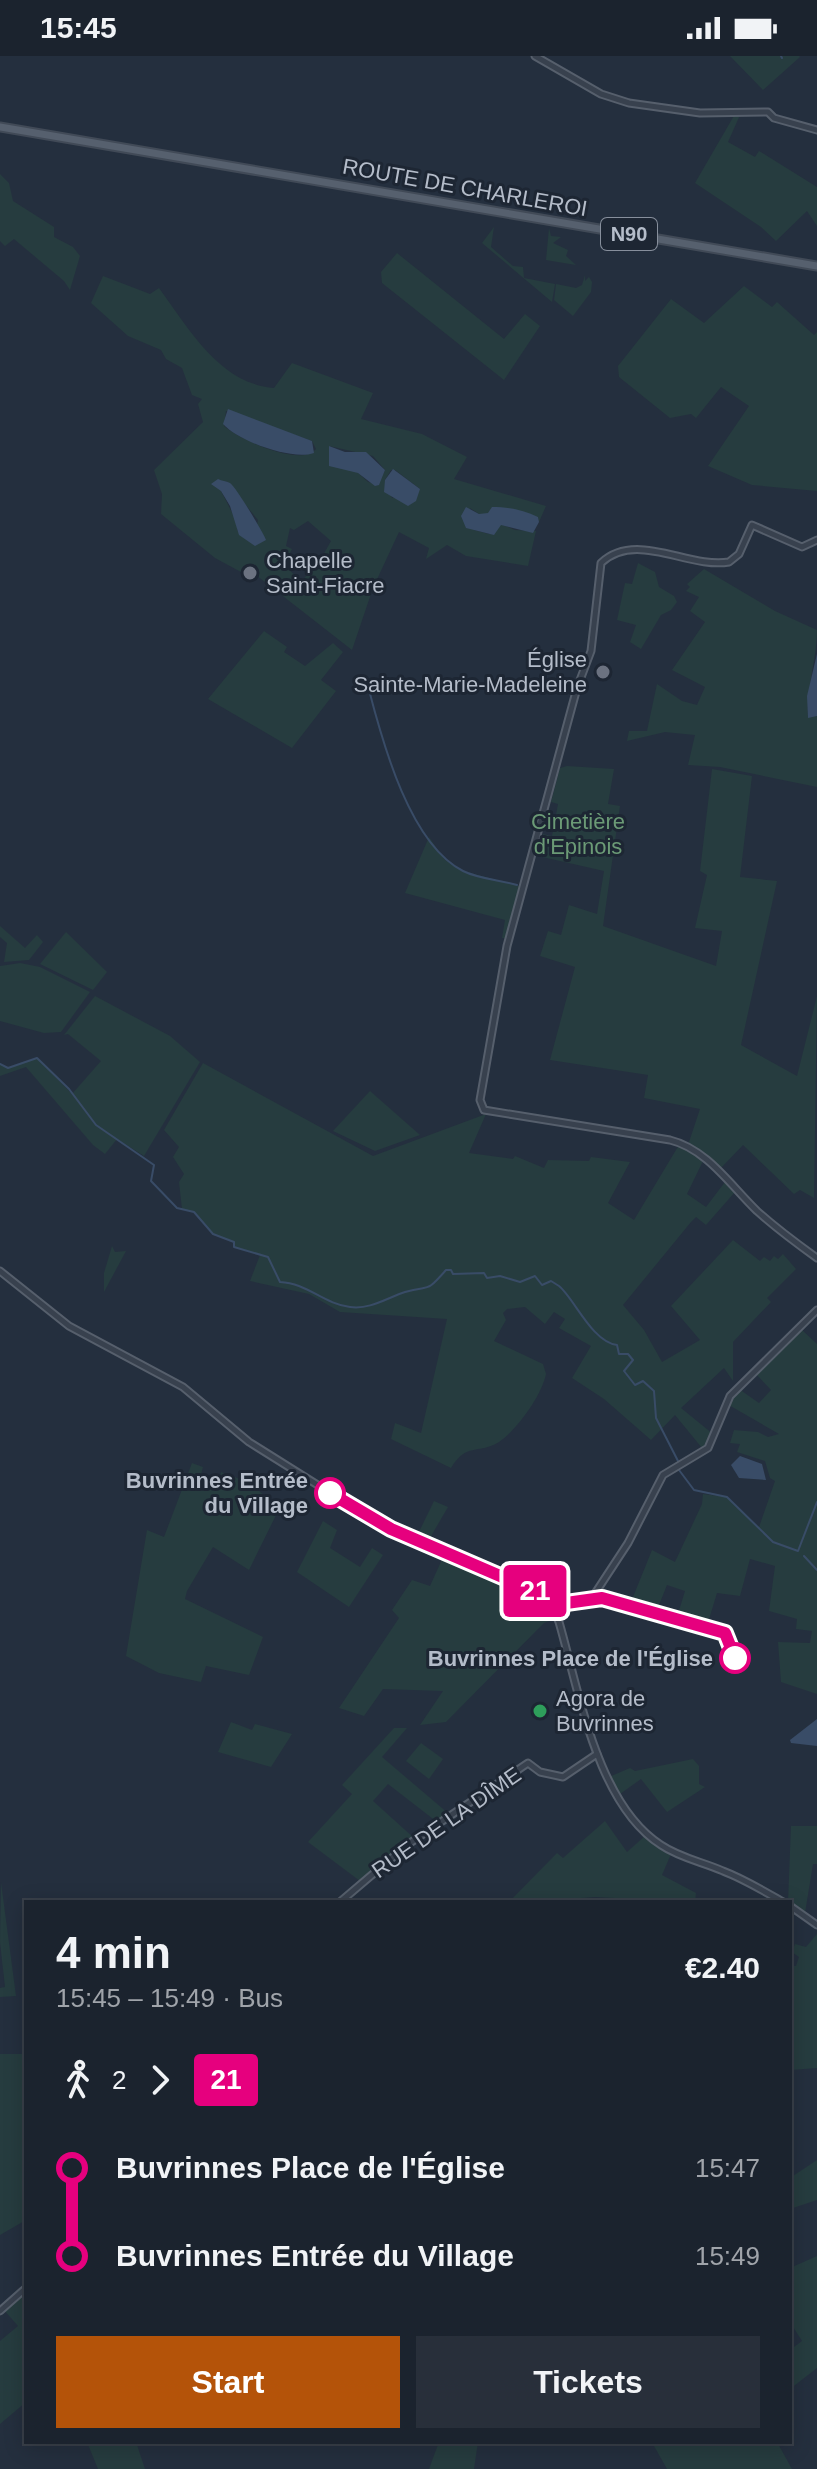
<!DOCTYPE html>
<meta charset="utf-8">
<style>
body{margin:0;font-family:Helvetica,sans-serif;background:#282f3a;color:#f1f3f6;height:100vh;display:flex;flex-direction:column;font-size:30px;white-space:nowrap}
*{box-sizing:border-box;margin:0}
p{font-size:26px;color:#a0a4aa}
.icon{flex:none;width:44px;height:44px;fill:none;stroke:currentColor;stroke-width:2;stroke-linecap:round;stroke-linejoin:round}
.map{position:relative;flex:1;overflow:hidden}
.details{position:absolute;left:24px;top:1844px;width:768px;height:544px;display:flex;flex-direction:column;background:#1b232e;border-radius:0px;box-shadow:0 4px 20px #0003,0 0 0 2px #39404a}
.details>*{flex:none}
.badge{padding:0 16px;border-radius:6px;font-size:28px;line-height:52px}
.map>.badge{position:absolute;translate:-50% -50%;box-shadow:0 0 0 4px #fff}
.legs{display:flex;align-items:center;gap:12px;height:88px;padding:0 32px;font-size:26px}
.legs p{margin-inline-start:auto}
.headline{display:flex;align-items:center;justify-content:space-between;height:136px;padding:0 32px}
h1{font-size:44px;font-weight:600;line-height:60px}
.cta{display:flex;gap:16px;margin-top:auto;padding:16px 32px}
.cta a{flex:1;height:92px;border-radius:0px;background:#b45309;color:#fff;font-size:32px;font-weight:600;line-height:92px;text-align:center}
.cta a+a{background:#282f3a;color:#f1f3f6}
ul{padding:0 32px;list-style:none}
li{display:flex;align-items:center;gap:28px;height:88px;font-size:30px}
li i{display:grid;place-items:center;width:12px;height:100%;margin:0 10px;background:currentColor}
li i::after{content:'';width:20px;height:20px;margin:-10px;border:6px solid;border-radius:50%;background:#1b232e}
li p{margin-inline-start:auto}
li:first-child i{background:linear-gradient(#0000 50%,currentColor 0)}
li:last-child i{background:linear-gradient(currentColor 50%,#0000 0)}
.status{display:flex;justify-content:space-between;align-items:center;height:56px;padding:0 40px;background:#1b232e;direction:ltr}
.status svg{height:22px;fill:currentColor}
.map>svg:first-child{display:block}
.green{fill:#263c3f;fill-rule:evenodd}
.water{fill:#394c67}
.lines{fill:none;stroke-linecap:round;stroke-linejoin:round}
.stream{stroke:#394c67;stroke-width:2}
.tertiary-casing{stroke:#565f6c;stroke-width:9}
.primary-casing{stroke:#414a57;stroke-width:11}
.tertiary{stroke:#38414e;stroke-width:5}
.primary{stroke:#56606e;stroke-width:7}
.line-1-casing{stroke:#fff;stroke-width:18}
.line-1{stroke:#e6007e;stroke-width:12}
.worship-dot{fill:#6b7280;stroke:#1d2633;stroke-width:3}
.stop-1-dot{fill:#fff;stroke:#e6007e;stroke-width:4}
.leisure-dot{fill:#2e9e5b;stroke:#1d2633;stroke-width:3}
.labels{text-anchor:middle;stroke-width:6;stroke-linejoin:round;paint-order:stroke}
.shield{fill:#1d2633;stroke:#878f9c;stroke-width:2}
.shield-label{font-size:20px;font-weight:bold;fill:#b4bcc9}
.street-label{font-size:22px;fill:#b4bcc9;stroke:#1d2633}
.poi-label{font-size:22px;fill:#b4bcc9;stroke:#1d2633;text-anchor:start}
.park-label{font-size:22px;fill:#6b9a76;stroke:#1d2633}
.stop-label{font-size:22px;font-weight:bold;fill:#b4bcc9;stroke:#1d2633;text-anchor:end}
</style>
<div class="status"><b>15:45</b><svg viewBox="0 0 49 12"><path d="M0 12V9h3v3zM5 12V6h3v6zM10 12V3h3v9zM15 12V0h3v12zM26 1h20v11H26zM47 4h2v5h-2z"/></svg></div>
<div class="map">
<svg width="817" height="2413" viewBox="0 0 817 2413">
<rect width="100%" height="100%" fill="#242f3e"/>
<g class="green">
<path d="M730,0H799L800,1L763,34Z"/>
<path d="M735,58L740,59L728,86L755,101L759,95L817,131V170L807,155L776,185L761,171L695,127Z"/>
<path d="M0,118L9,127L13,145L54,171V181L73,191L80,200L70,234L64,225L14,183L5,190L0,185Z"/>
<path d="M494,171L491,191L513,210L523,211L524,222L555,228L552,246L482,187Z"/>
<path d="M549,172L551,180L561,181L553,187L568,194L566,200L576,209L546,204Z"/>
<path d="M397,197L504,283L525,258L540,270L504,324L382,227L381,216Z"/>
<path d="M585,219V225L589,221L592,226L591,236L573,260L554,244L556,228L576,232L582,229Z"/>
<path d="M103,220L150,238L159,232C189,273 220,328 274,332L292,307L373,337L361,363L422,378L467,401L454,423L546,450L539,466L538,461L479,458L470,452L474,474L489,478L501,468L515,474L536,475L528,510L466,500L447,489L426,503L429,492L399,476L373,532L352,594L247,512L241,516L215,502L161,458L162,438L154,414L203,366L198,348L202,343L192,339L182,312L166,303L161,294L128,280L91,247ZM226,355L312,385L316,393C301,412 239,383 224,370ZM329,390L373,400L385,414L377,428L368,426ZM391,414H395L420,433L392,442L385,424ZM226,425L258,464L253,487L237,474L238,468L221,435ZM308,465L331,485L317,510L301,525L284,509L292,493L286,490L290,472L294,474Z"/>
<path d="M744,230L772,251L777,246L814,279L817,276V435L752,429L708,410L749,350L721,331L696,362L691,358L670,362L619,321L618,310L671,243L704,267Z"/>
<path d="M638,507L655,516L659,531L674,540L677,546L671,554L661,559L641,593L630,586L636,569L617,564L625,527L632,528Z"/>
<path d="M704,513L775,555L817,574C817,604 806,631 808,661L817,660V731L720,711L688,709L695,679L665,676L627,685L629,675H647L657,628L682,645L697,649L705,631L672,614L705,566L690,555L699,541L686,535L690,531L687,528Z"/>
<path d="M264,575L287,591L284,596L305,610L333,587L343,596L321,624L336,635L292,692L208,643Z"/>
<path d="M567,710L614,713L608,748L620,750L603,870L716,910L722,875L695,872L707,819L700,815L712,713L752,720L740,821L777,825L741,989L797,1020L817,940L814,1142L800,1134L794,1138L743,1089L720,1113L688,1089L700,1053L644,1042L648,1019L550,1004L575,911L540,900L548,875L561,879L569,849L597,858L604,815L538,800L543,778L552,780L558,748L551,746L560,712Z"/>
<path d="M429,781L444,803L463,815L523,831L507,882H502L505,864L405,837Z"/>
<path d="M0,870L25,892L37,879L43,886L29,904L4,906L7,887L0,881Z"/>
<path d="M66,876L107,916L93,934L40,908Z"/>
<path d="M20,907L40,911L90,936L61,976L44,977L0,965V910Z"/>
<path d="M95,940L170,980L200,1006L144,1100L117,1083L105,1098L93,1089L26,1011L0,1020V1008L8,1012L37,1002L72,1038L101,1005L68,978L64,979Z"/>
<path d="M203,1007L373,1100L486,1058L469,1097L513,1103L515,1100L544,1112L548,1104L589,1105L591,1101L630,1106L608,1147L634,1164L679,1089L703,1105L687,1138L706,1151L725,1126L735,1136L706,1169L696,1161L691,1166L623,1249L644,1274L662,1306L700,1284L671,1250L733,1184L760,1205L764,1201L770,1205L774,1200L778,1203L783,1198L796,1213L767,1242L771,1246L733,1286V1325L724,1312L681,1352L713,1378L702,1392L675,1359L651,1384L604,1343L572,1322L591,1290L559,1272L565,1263L554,1256L545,1268L525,1251L507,1253L503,1257L506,1264L494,1285L543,1308L546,1318C542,1339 517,1374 499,1386C477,1399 467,1386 451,1412L391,1383L395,1367L421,1377L447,1263L340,1256L309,1238L250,1225L260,1199L234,1191V1186L213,1178L194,1156L182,1153L179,1126L184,1118L173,1101L179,1091L164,1074Z"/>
<path d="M370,1035L420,1079L375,1095L333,1075Z"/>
<path d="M112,1190L115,1196L126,1195L104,1236V1217Z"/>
<path d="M801,1273L817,1288V1638L781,1626L778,1586L810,1587L812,1575L796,1573L797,1563L769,1555L775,1510L750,1503L740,1540L717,1537L707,1570L677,1561L685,1535L667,1529L657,1554L631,1546L652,1494L675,1506L702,1448L703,1438L727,1441L759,1471L775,1425L770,1422L765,1405L737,1396L740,1388L730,1387L734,1374L758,1376L768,1381L779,1378L727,1348L739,1333L759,1347L771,1334L755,1317Z"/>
<path d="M192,1407L203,1411L199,1426L217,1430L221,1416L256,1429L260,1436L280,1451L249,1514L213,1491L187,1535L185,1543L263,1581L249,1619L206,1610L201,1626L159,1617L126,1600L147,1474L164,1481Z"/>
<path d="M434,1445L448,1451L427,1487L417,1480Z"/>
<path d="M323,1465L337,1474L330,1492L360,1511L372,1492L383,1499L349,1551L297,1516Z"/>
<path d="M444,1499L510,1526L499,1553L513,1558L528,1534L546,1549L554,1563L544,1567L446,1666L420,1669L443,1635L383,1633L364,1660L339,1652L399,1562L392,1554L412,1524L430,1530Z"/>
<path d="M231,1666L252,1674L255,1668L292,1678L271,1711L218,1696Z"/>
<path d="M394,1672H407L382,1701L449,1758L437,1766L388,1728L373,1745L414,1782L360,1825L308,1786L352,1738L342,1729Z"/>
<path d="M421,1687L443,1703L429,1723L406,1705Z"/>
<path d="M693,1703L699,1710V1728L705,1731L667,1756L641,1723L620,1738L609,1721L630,1712L635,1715Z"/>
<path d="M605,1765L627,1796L645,1780L671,1798L662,1819L696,1837L695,1846L595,1841L581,1842L579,1846H509L557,1797L563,1802Z"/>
<path d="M791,1770H817V1808H813L805,1857L788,1846Z"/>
<path d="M1,1826L16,1940L0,1941V1932L5,1931L0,1886Z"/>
<path d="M817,1878V2012L791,2014L790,1910H796L799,1901L792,1896L795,1888L806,1891Z"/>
<path d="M0,1998H26V2164L0,2179Z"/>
<path d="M817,2104V2144L790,2153V2122Z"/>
<path d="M817,2200V2312L790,2333V2294L802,2285L790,2266V2212Z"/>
<path d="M26,2234V2346L0,2368V2285L18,2270L4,2254Z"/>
<path d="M87,2386H136L145,2413H98Z"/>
<path d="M439,2386H478L474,2413H429Z"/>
<path d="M661,2386H777L792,2413H667L654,2390Z"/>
</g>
<g class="water">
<path d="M228,353L312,385L314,397C292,405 238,385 223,368Z"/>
<path d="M329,390L345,396H366L385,414L379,429L375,430L358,417L329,410Z"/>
<path d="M393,413L420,433L416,445L408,450L384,436L385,424Z"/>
<path d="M218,423C222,425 226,425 230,427C236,431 263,476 266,484L255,490L239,479L230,450L221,435L211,428Z"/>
<path d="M466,451L479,458L488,457L492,451C509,451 523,454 538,461L539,466L533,477L501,469L494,479L466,472L461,460Z"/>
<path d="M817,598V660L808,662L807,640Z"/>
<path d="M740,1400L762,1408L766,1424L739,1422L731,1409Z"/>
<path d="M817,1663V1690L791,1687L790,1684Z"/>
</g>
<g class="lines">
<g class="stream">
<path d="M781,0L782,2"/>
<path d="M369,634C383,688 410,788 463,815C479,823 500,824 517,829"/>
<path d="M0,1008L8,1012L37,1002L69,1033L96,1069L154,1109L151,1125L177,1152L194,1156L213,1178L234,1186V1191L268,1201L280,1226C307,1227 324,1248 350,1251C369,1254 387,1242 405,1236C431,1228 424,1239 446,1214H451L453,1218L484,1217L487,1222L500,1220L520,1226L535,1220L542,1229L551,1225L559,1230C574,1242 592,1286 617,1289L619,1298H628L633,1304L624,1315L635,1329L643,1325L654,1335L656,1362L678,1405"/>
<path d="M679,1414L694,1434L727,1441L773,1486L798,1495L817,1446"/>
<path d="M804,1500L817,1514"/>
</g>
<g class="tertiary-casing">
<g id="tertiary">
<path d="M535,0L601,38L629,47L700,57L768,56L774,62L817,74"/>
<path d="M817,484L802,491L752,469L739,498L729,506C688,513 636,474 601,507L591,595L577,632L507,890L480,1044L484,1054L670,1084C707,1093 731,1130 757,1155C776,1172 796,1187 817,1202"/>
<path d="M0,1215L69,1270L183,1331L249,1386L372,1463L544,1541L552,1549L559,1566C579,1635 597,1748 661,1789C680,1802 703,1806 723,1815C744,1823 764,1835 783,1846"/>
<path d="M553,1549L564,1550L592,1542L628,1487L663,1419L708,1392L730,1340L817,1254"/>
<path d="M340,1846L407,1789L528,1707L540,1716L563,1721L597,1698"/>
<path d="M790,1850L817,1869"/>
<path d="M0,2255L26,2232"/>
</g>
</g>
<g class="primary-casing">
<path id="primary" d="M0,71L817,210"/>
</g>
<use href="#tertiary" class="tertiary"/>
<use href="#primary" class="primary"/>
</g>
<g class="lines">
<g class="line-1-casing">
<path id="line-1" d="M330,1437L391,1473L528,1532L552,1549L602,1542L725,1577L735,1602"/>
</g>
<use href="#line-1" class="line-1"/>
</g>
<g class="worship-dot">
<circle cx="250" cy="517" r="8"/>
<circle cx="603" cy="616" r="8"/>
</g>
<g class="stop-1-dot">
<circle cx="330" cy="1437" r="14"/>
<circle cx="735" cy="1602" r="14"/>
</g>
<circle class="leisure-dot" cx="540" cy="1655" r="8"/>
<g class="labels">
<rect class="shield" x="601" y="162" width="56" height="32" rx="6"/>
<g class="shield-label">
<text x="629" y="185">N90</text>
</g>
<g class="street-label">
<text transform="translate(465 131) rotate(10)" y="8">ROUTE DE CHARLEROI</text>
<text transform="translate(446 1766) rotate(-35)" y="8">RUE DE LA DÎME</text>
</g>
<g class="poi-label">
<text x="266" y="512">Chapelle<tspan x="266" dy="25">Saint-Fiacre</tspan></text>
<text x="587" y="611" text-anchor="end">Église<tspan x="587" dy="25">Sainte-Marie-Madeleine</tspan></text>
<text x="556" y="1650">Agora de<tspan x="556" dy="25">Buvrinnes</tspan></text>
</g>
<g class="park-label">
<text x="578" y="773">Cimetière<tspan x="578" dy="25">d'Epinois</tspan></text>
</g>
<g class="stop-label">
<text x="308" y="1432">Buvrinnes Entrée<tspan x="308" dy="25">du Village</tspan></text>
<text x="713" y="1610">Buvrinnes Place de l'Église</text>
</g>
</g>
</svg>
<b class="badge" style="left:535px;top:1535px;background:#e6007e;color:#fff">21</b>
<section class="details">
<div class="headline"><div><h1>4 min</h1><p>15:45 – 15:49 · Bus</p></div><b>€2.40</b></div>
<div class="legs"><svg class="icon" aria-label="walk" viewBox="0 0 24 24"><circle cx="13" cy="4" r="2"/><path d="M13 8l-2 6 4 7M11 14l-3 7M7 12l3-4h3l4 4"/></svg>2<svg class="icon" aria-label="forward" viewBox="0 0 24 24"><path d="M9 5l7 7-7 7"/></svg><b class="badge" style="background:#e6007e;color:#fff">21</b></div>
<ul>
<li><i style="color:#e6007e"></i><b>Buvrinnes Place de l'Église</b><p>15:47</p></li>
<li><i style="color:#e6007e"></i><b>Buvrinnes Entrée du Village</b><p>15:49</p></li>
</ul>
<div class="cta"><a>Start</a><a>Tickets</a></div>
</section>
</div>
